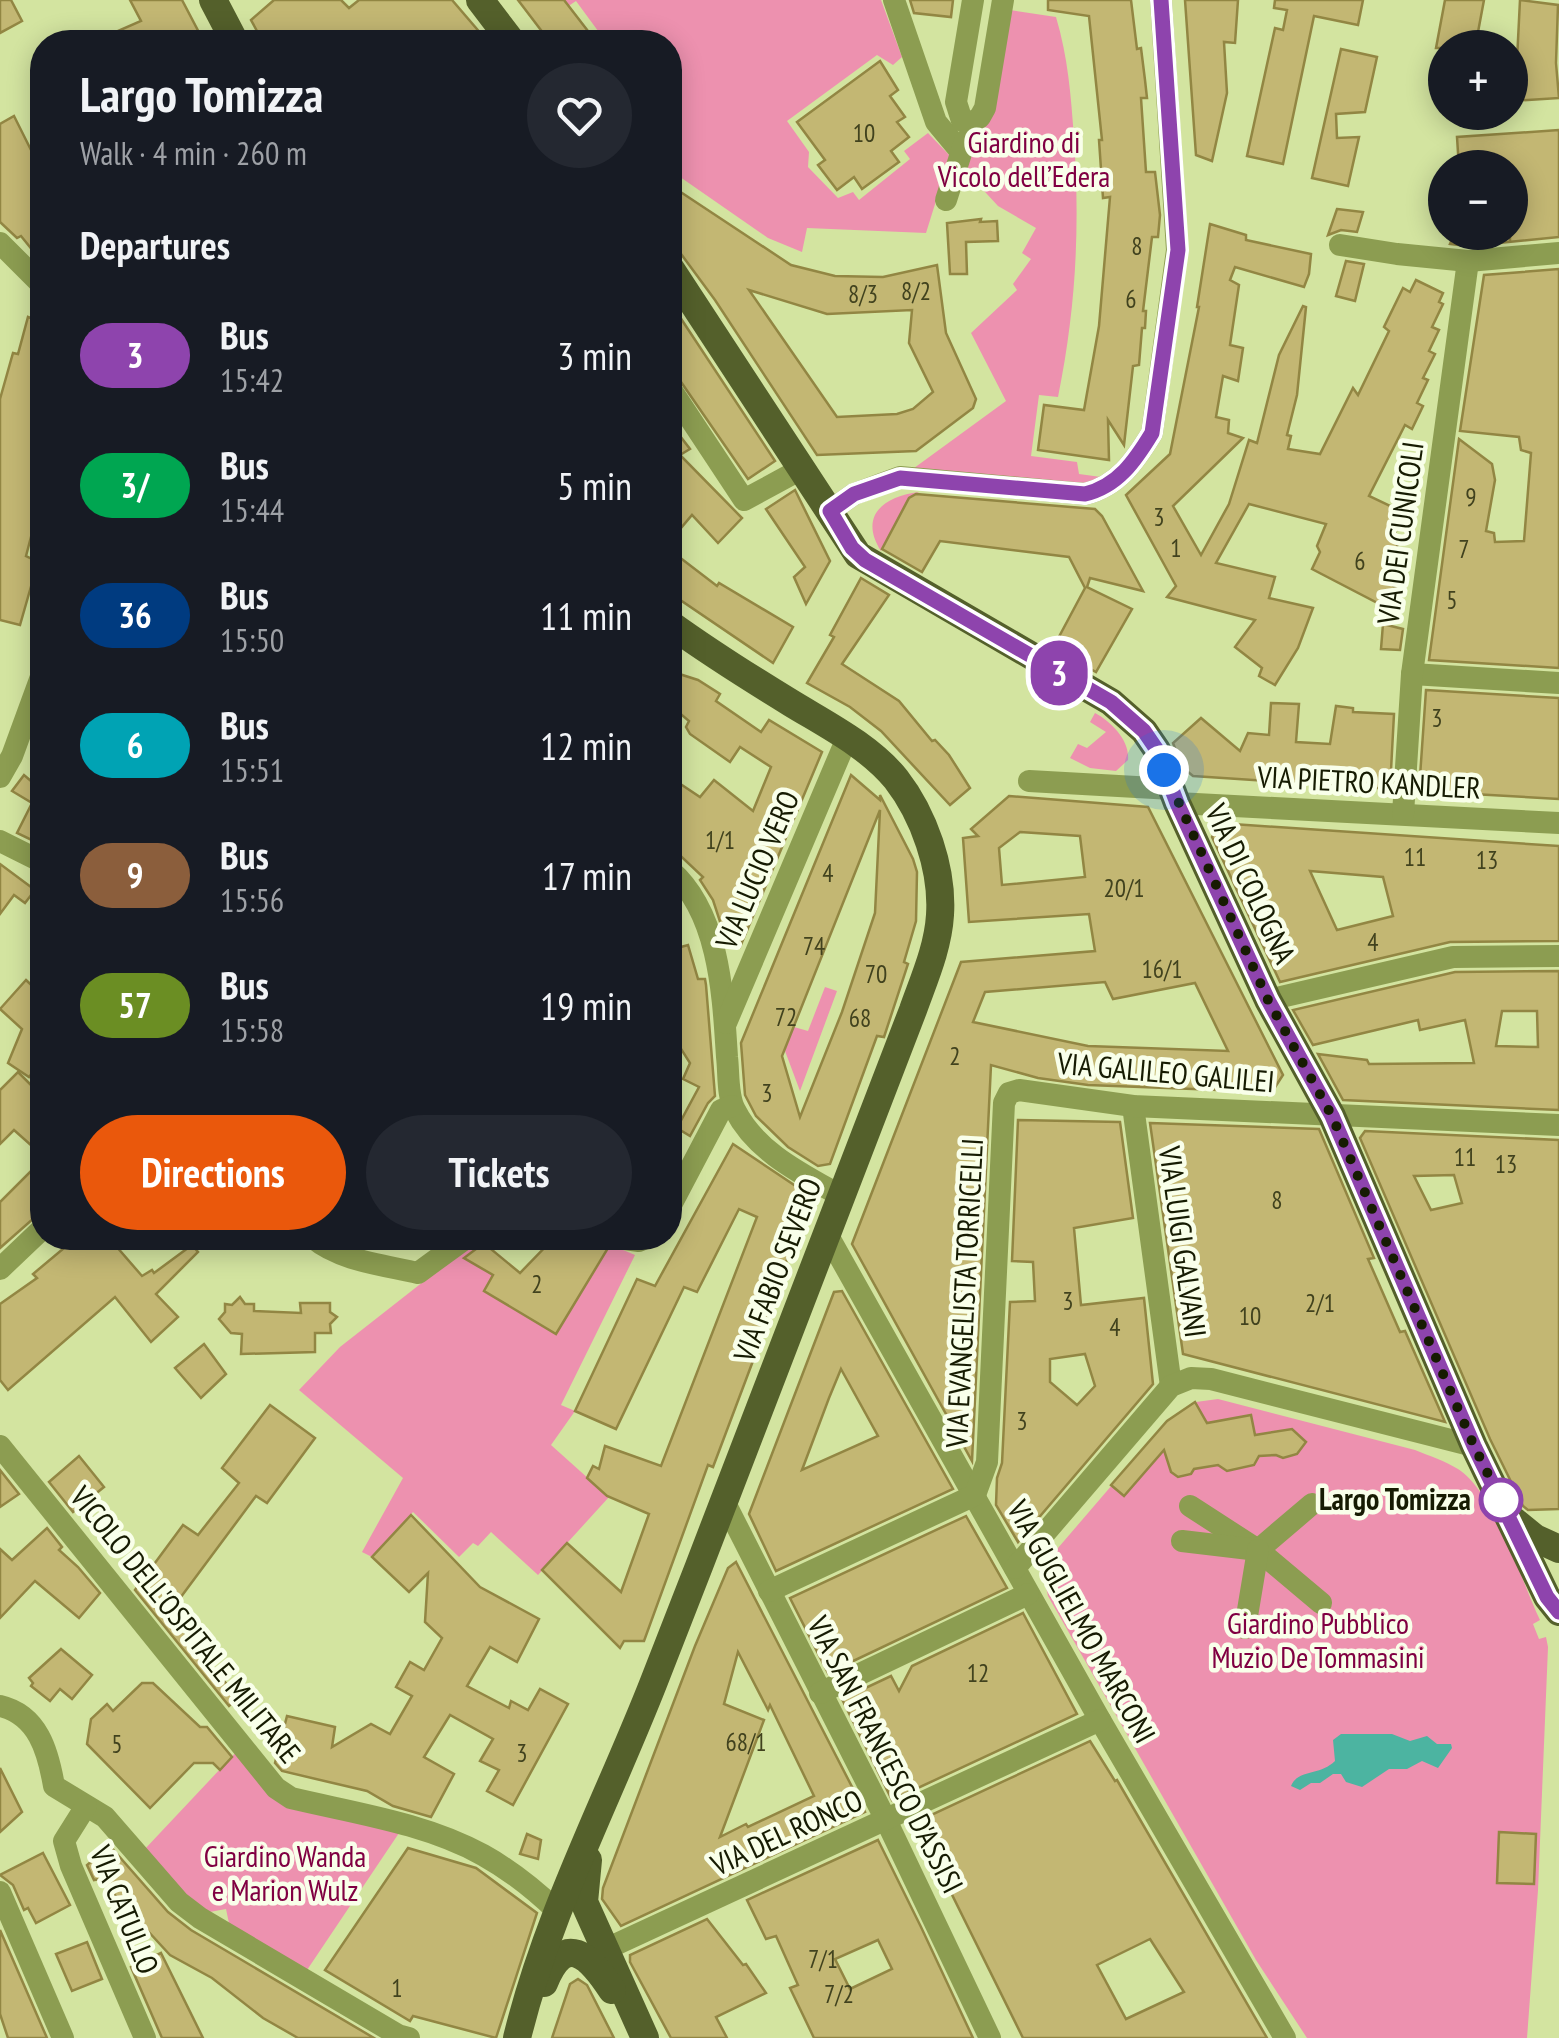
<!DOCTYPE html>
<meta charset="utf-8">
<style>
body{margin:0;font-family:"PT Sans Narrow",sans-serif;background:#242831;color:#f1f3f6;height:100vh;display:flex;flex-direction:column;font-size:38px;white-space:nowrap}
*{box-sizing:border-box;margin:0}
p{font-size:32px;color:#9ea1a6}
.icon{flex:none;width:55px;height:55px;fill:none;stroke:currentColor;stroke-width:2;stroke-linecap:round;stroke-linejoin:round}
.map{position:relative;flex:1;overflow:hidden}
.sheet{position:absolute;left:30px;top:30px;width:652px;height:1220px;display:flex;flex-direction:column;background:#171b24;border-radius:40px;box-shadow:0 5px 25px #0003}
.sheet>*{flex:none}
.badge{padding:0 20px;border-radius:32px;font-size:35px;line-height:65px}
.buttons{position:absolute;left:1428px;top:30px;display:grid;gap:20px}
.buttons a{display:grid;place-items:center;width:100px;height:100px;border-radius:50%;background:#171b24;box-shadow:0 5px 25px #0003;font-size:50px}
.you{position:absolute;width:50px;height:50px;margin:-25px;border:8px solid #fff;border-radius:50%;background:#1a73e8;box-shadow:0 0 0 15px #1a73e833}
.map>.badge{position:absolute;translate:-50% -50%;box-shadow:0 0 0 5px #fff}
h2{padding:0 50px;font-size:38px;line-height:90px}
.round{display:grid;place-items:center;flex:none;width:105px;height:105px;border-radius:52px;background:#242831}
.summary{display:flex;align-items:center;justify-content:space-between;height:170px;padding:0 50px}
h1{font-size:48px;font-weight:700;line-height:75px}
.action{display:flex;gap:20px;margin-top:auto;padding:20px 50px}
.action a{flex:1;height:115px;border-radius:60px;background:#ea580c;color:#fff;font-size:40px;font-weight:700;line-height:115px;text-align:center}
.action a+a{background:#242831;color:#f1f3f6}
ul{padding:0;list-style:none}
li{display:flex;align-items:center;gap:30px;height:130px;padding:0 50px}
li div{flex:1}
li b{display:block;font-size:38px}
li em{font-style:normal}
li .badge{min-width:110px;font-weight:700;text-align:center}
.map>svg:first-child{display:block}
.green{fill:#ed91af}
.water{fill:#4cb4a1}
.building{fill:#c3b773;stroke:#928643;stroke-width:2.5;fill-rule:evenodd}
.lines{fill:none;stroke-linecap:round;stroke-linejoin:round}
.minor{stroke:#8c9d51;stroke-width:22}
.major{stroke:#54602b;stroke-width:28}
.line-casing{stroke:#fff;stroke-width:22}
.line{stroke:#8e44ad;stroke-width:15}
.walk{stroke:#161b02;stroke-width:10;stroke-dasharray:0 18}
.stop-dot{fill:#fff;stroke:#8e44ad;stroke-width:5}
.labels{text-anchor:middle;stroke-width:9;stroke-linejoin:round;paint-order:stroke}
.number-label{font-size:25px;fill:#41421e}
.park-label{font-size:30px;fill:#800042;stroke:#f9ffea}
.street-label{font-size:30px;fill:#161b02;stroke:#f9ffea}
.stop-label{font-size:30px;font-weight:bold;fill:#161b02;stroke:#f9ffea;text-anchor:end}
</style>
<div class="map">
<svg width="1559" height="2038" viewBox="0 0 1559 2038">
<rect width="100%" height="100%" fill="#d3e4a0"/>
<g class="green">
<path d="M559,0H881L902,57L893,65L877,55L787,121L809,152L808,167L838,198L853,192L859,200L910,159L904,151L928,133L950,156L926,233L807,228L802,252L768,238L670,170V42H593L601,35L576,1L564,9Z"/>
<path d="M1010,10L1056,17C1068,57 1071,96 1074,138C1080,229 1076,308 1058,397L1039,395L1031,456L1077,462L1079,474L1101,477L1098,484L910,471L1006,401L971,333L1017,290L1013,284L1031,259L1022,253L1036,228L998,206L963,168Z"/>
<path d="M919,492L909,498L881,551C858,515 885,496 919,492Z"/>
<path d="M1095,713C1112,722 1130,741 1128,760L1116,771L1090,768L1070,758L1078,744L1087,748L1106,732L1090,722Z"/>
<path d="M825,987L837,991L800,1091L785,1051L794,1027L808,1031Z"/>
<path d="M479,1238L520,1272L524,1269L540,1276L552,1258L541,1250L554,1238H595L635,1255L561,1405L575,1411L551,1445L609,1497L538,1575L491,1532L478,1546L473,1543L459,1557L413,1512L372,1557L362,1552L403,1478L299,1390L340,1347Z"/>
<path d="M1218,1399L1415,1450C1430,1456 1445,1461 1458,1469C1494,1492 1521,1580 1540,1620L1533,1624L1539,1639L1546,1637L1548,1647L1538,1890L1527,2038H1307L1256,1960L1048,1596L1043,1573L1052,1555L1167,1421L1196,1402Z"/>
<path d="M239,1749L256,1775L399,1833L305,1973L230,1928L226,1909L204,1913L144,1850Z"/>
</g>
<path class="water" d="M1341,1734H1392L1410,1741L1427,1736L1437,1744H1451L1452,1748L1438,1768L1422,1761L1407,1769H1389L1362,1787L1346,1782L1341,1774H1333L1320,1783H1311L1300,1790L1291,1786C1298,1769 1320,1776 1335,1761L1333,1740Z"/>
<g class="building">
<path d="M0,0H11L22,21L0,33Z"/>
<path d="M130,0H182L204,42H93L141,21Z"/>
<path d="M274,0H341L349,8L359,0H452L488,42H263L251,20Z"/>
<path d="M518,0H564L591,35L581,42H550Z"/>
<path d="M910,0H953L951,17L914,13Z"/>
<path d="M1048,0H1131L1137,49L1141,48L1145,80L1147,98H1141L1146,172H1155L1160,215L1158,237H1152L1143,311H1146L1145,328H1142L1139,365L1133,366L1124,445L1108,420L1109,460L1038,450L1044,405L1084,410L1099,326L1110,197L1103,198L1099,140H1102L1089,16L1048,10Z"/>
<path d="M1185,0H1238L1235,43L1224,42L1227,93L1212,161L1196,155Z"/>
<path d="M1275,0H1363L1358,25L1314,16L1283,164L1247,156L1275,28L1283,30L1287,10L1274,8Z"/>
<path d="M1445,0H1484L1475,48H1436Z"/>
<path d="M1520,0L1558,5L1556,63L1559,98L1510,101V61L1517,60Z"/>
<path d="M1341,49L1377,57L1365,112L1336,114L1337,138L1359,137L1348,186L1312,178Z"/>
<path d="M880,61L898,90L890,96L905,117L897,122L909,137L891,151L899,162L862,189L854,177L837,190L818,165L825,160L797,122Z"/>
<path d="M14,116L42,172V262L21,236L17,238L0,222V124Z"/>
<path d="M1559,130V237L1468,246L1450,244L1455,232H1510V241V168H1459L1457,137Z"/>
<path d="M670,185L791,265L835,276L883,277L937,265L946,333L976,399L973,408L916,451L817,455L715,300L670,239ZM749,290L827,314L912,310L909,343L933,392L913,409L897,414L837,417Z"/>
<path d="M1337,209L1363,212L1357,232L1341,230L1328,235Z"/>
<path d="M981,219L980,222L997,221L998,241L966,242L967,274H950L947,223Z"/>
<path d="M1210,224L1246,235V240L1311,254L1309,274L1304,287L1235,267L1230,280L1239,285L1230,345L1243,348L1238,381L1223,376L1216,417L1229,420L1228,433L1243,438L1173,506L1201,555L1229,504L1249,440L1257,443L1279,355L1303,306L1306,307L1297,395L1287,435L1291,436L1288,449L1320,454L1353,388L1358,395L1389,331L1384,327L1403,288L1410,292L1416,280L1443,293L1439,302L1443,304L1432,327L1439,330L1429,351L1435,354L1423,378L1428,380L1417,403L1423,406L1412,429L1405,425L1369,496L1405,513L1395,533L1400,539L1392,558L1396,563L1389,582L1402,594L1393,611L1312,569L1320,552L1317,546L1326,524L1249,504L1216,563L1275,577L1269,598L1313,608L1298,648L1275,685L1259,676L1262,668L1235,647L1255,620L1167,597L1176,586L1126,495L1170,454L1199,307H1197Z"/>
<path d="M1346,261L1364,264L1355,301L1336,296Z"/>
<path d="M1559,269V668L1429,660L1459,439L1492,464L1495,480L1486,531L1494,533L1495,542L1524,541L1531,453L1521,450L1519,437L1460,431L1484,275Z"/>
<path d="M670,302L775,461L748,479L670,366Z"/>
<path d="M28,317L42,322V495L26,556L38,562L20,625L0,620V399L13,353L18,354Z"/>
<path d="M670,423L690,449L680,455L742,518L718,543L692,515L670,541Z"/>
<path d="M795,490L830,561L806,604L794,577L805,567L766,509Z"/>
<path d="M916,494L1095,509L1102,516L1143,591L1090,578L1087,587L1132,609L1096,672L1053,648L1085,588L1069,557L940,541L922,572L882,549L909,498Z"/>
<path d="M670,550L717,586L719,583L793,627L773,663L670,593Z"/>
<path d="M861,578L889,595L842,664L899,701L932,741L935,740L949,755L970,788L950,805L881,731L850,707L807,683L834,637L830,635Z"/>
<path d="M1383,624L1403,629L1400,650L1381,649Z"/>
<path d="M670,671L698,680L720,694L716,701L761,732L769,720L822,752L740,947L727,943L713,900L700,880L703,877L670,846V777L700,797L714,780L753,811L771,767L740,747L730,762L690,734L686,727L689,721L670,705Z"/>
<path d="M1426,690L1559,698V799L1419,791Z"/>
<path d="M1271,703L1299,704L1296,742L1330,744L1336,706L1353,708V712L1394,714L1390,789L1193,776L1182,767L1173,743L1201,718L1240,751L1248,733L1269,735Z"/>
<path d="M39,755H42V845L17,833L32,803L12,791L24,775L31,781Z"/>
<path d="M851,775L880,800V795L913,859L917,872L916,921L904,962L908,964L884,1037L877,1036L830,1164L818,1166L788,1147L756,1116L745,1095L741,1043ZM880,810L875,913L842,1012L800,1117L782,1056Z"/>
<path d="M1009,796L1148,807L1283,1075L1272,1092L1088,1085L1038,1078L991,1065L972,1461L852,1244L961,962L1095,951L1089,914L969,922L963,838L978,836L971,829ZM1020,832L1080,836L1085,877L1002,885L999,848ZM1105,982L1113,999L1195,983L1228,1051L1088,1046L973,1022L985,992Z"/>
<path d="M1218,823L1559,846V941L1450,942L1280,982L1212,837ZM1310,871L1383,877L1393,916L1337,930Z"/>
<path d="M0,864L35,890L25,903L14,895L0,914Z"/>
<path d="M688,945L698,979H705L706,985L715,1096L708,1103L690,1136L677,1128L699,1087L683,1079L690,1063L678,1044L670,1042V950Z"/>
<path d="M1559,971V1110L1343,1100L1318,1054L1367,1060L1369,1064L1474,1063L1465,1020L1420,1030L1418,1020L1313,1045L1293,1010L1455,972ZM1502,1011H1537L1538,1047L1496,1046Z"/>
<path d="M26,980L42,995V1061L29,1077L8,1063L22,1029L0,1009Z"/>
<path d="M18,1072L42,1096V1155L14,1130L0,1144V1090Z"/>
<path d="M1018,1120L1120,1122L1133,1218L1074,1228L1081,1305L1144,1298L1153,1384L1018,1542L996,1505L997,1478L1002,1463L1010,1302L1035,1301L1033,1262L1012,1261ZM1085,1354L1095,1386L1077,1405L1050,1382V1359Z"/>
<path d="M1150,1123L1319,1129L1374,1258L1368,1259L1400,1332L1405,1331L1445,1422L1183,1354Z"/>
<path d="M1365,1131L1559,1140V1509L1528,1510L1523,1506L1490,1439L1360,1138ZM1454,1175L1462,1203L1431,1210L1414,1176Z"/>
<path d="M733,1144L815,1199L803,1223L801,1221L766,1318L768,1321L713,1467L708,1465L644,1641H624L620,1648L542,1570L567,1543L621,1592L649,1514L607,1496L587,1478L593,1466L599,1469L605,1446L661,1466L757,1217L739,1209L697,1292L684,1287L616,1429L575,1411L637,1279L655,1286Z"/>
<path d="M42,1160V1211L0,1248V1202Z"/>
<path d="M76,1238H109L142,1276L152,1270L154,1273L192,1245L198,1252L156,1294L178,1317L151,1342L115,1297L8,1390L0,1380V1304L37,1278L33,1274Z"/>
<path d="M554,1238H595L604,1240L608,1248L556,1334L484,1291L493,1275L464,1258L476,1249L480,1240L520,1273Z"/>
<path d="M842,1291L953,1489L776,1571L749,1514L834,1292ZM841,1369L878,1436L802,1470L829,1398Z"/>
<path d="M240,1297L245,1304H254V1311L301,1313L300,1303H330V1312L337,1317L330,1324L331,1333H315V1352L241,1354L242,1334L231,1333L219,1319L225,1312V1304L232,1305Z"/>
<path d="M204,1344L226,1374L201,1398L175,1368Z"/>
<path d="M1195,1402L1207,1423L1251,1415L1255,1435L1292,1429L1306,1442L1297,1454L1283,1458L1276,1455L1259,1456L1254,1465L1227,1471L1218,1465L1194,1469L1191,1474L1178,1477L1171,1472L1164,1450L1124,1496L1111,1485L1167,1421Z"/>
<path d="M270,1405L315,1438L267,1503L256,1496L169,1613L238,1698L229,1706L135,1590L183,1525L198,1535L239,1483L222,1468Z"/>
<path d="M79,1456L104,1487L73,1512L49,1482Z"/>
<path d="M0,1470L19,1494L0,1507Z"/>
<path d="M411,1515L480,1587L539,1619L517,1662L490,1647L467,1686L509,1708L511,1701L528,1710L540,1689L568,1704L513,1805L487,1791L499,1770L480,1761L493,1739L450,1715L424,1757L454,1774L431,1817L393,1806L367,1791L282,1771L275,1763L287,1716L335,1727L332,1747L371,1724L390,1734L412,1696L396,1687L410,1662L424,1670L442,1638L425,1622L428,1573L409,1592L372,1557Z"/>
<path d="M966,1516L1007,1588L828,1673L790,1598Z"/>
<path d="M47,1528L62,1547L59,1550L78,1567L100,1593L79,1618L35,1581L0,1618V1549L12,1560Z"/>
<path d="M736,1562L865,1812L621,1926L602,1899L603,1888L695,1646L728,1568ZM738,1652L768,1710L770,1705L814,1796L748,1827L746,1824L720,1837L764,1720L724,1704Z"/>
<path d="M1023,1613L1077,1714L892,1800L842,1699L891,1676L899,1691L912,1666Z"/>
<path d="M61,1649L92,1675L72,1699L60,1689L50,1701L31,1686L33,1683L29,1678Z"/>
<path d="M142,1683H153L200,1727H207L232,1757L220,1770L213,1763H194L150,1808L87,1744L91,1719L107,1704L113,1711Z"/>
<path d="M1090,1741L1115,1781L1117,1780L1267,2038H1023L916,1822ZM1150,1939L1184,1992L1126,2019L1097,1965Z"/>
<path d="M0,1768L22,1812L0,1832Z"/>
<path d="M1499,1832L1536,1834L1534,1884L1497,1883Z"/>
<path d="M527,1834L541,1840L538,1859L520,1854Z"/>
<path d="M878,1840L921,1927L973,2038H814L790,1988L798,1985L776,1936L766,1939L747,1900ZM878,1940L892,1969L850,1989L835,1959Z"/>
<path d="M110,1846L168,1912L191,1930L374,2038H298L263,2018L212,1978L170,1955L100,1879L94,1880L87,1865Z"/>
<path d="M408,1848L476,1868L537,1913L496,2038L413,2016L410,2021L325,1970Z"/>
<path d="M43,1853L70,1905L36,1923L28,1908L24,1910L13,1885L0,1875Z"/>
<path d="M707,1919L743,1965L746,1964L766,1993L716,2017L727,2038H671L630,1962V1955Z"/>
<path d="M0,1930L47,2038H8L0,2014Z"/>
<path d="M87,1942L102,1979L72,1991L56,1954Z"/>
<path d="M161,1953L203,2038H162L131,1967Z"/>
<path d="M578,1979L587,1985L614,2038H552L570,1984Z"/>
</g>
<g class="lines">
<g class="minor">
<path d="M894,0L936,122L961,152"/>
<path d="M973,0L956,102L962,121L971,124L980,117L985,108L1003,0"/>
<path d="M946,200L965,141"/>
<path d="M0,243L42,285"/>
<path d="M1340,245L1397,254L1468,261L1559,253"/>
<path d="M670,388L744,500L803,468"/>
<path d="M830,511L854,494L900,477L1085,494C1118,486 1135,461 1152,433L1177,250L1161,0"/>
<path d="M1412,674L1559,683"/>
<path d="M0,777L12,756L42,674"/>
<path d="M1029,781L1172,789"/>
<path d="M1177,803L1559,823"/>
<path d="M1403,814L1412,674L1468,261"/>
<path d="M0,841L42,862"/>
<path d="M670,870C720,913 723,996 727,1057C729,1073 727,1096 735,1110C756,1152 802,1174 841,1196"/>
<path d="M1268,1000L1453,957L1559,956"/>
<path d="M726,1023L847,738"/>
<path d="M1133,1106L1171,1386"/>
<path d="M670,1207L721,1110L732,1106"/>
<path d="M827,1234L1100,1720L1285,2038"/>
<path d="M313,1238C340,1261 384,1265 418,1273L466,1238"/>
<path d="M618,1238L639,1241L646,1238"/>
<path d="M0,1269L42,1229"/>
<path d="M0,1446L276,1788L291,1798C354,1813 425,1823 483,1855C510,1870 535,1890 557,1911"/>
<path d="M724,1501L886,1820L990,2038"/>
<path d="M1190,1506L1258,1550L1321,1603"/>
<path d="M1182,1541L1258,1550L1312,1504"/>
<path d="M1015,1568L1171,1386L1191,1378L1211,1379L1474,1446"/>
<path d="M769,1591L975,1495L987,1462L1004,1103L1009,1093L1019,1090L1133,1106L1559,1125"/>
<path d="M1245,1628L1258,1550"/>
<path d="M820,1693L1028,1594"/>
<path d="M0,1706C38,1715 48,1751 54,1786L105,1817L179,1902L200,1918L398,2035L409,2038"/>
<path d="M86,1806L64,1841L71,1866L145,2038"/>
<path d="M0,1892L63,2038"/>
<path d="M606,1949L1100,1720"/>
</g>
<g class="major">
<path d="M213,0L235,42"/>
<path d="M480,0L512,42"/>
<path d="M670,268L858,555L1111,702L1144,731L1157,750L1177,803L1268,1000L1332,1116L1474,1446L1547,1597L1559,1612"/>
<path d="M1514,1521L1535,1538L1559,1549"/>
<path d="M588,1860L584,1902L645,2038"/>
<path d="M544,1983C565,1931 589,1955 612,1990"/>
<path d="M517,2038C547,1915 607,1801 653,1684C741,1460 826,1235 913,1010C924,979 938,948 940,915C943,869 924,815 896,779C869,746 827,725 791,703C750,678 709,652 670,624"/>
</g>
</g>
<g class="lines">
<g class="line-casing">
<path id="line" d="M1161,0L1178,250L1152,433C1135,461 1118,486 1085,494L900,478L854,494L830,511L852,548L865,560L1111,702L1144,731L1157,750L1177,803L1268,1000L1332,1116L1474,1446L1547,1597L1559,1612"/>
</g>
<use href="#line" class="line"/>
<path class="walk" d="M1164,770L1268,1000L1332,1116L1474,1446L1501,1500"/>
</g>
<circle class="stop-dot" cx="1501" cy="1500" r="20"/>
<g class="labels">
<g class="number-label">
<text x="864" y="142">10</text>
<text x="1137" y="255">8</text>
<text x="916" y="300">8/2</text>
<text x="863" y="303">8/3</text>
<text x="1131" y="308">6</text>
<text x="1471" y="506">9</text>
<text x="1159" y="526">3</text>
<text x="1176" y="557">1</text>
<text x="1464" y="558">7</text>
<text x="1360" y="570">6</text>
<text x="1452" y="609">5</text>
<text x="1437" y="727">3</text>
<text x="720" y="849">1/1</text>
<text x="1415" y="866">11</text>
<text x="1487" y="869">13</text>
<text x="828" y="882">4</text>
<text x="1124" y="897">20/1</text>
<text x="1373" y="951">4</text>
<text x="814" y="955">74</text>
<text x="1162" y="978">16/1</text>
<text x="876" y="983">70</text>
<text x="786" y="1026">72</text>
<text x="860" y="1027">68</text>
<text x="955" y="1065">2</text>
<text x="767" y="1102">3</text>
<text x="1465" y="1166">11</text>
<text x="1506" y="1173">13</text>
<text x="1277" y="1209">8</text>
<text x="537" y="1293">2</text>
<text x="1068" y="1310">3</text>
<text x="1320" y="1312">2/1</text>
<text x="1250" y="1325">10</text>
<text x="1115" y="1336">4</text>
<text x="1022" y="1430">3</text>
<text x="978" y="1682">12</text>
<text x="746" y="1751">68/1</text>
<text x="117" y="1753">5</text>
<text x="522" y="1762">3</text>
<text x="823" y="1968">7/1</text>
<text x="397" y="1997">1</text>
<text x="839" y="2003">7/2</text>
</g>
<g class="park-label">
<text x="1024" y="153">Giardino di<tspan x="1024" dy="34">Vicolo dell’Edera</tspan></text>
<text x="1318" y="1634">Giardino Pubblico<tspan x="1318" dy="34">Muzio De Tommasini</tspan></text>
<text x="285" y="1867">Giardino Wanda<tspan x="285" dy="34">e Marion Wulz</tspan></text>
</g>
<g class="street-label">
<text transform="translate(1401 533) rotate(-82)" y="10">VIA DEI CUNICOLI</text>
<text transform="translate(1369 783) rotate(3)" y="10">VIA PIETRO KANDLER</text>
<text transform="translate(758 870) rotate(-67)" y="10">VIA LUCIO VERO</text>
<text transform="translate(1250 884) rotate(65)" y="10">VIA DI COLOGNA</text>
<text transform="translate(1166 1073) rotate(5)" y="10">VIA GALILEO GALILEI</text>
<text transform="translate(1182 1242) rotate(82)" y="10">VIA LUIGI GALVANI</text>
<text transform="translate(778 1270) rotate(-69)" y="10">VIA FABIO SEVERO</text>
<text transform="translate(965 1293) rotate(-87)" y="10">VIA EVANGELISTA TORRICELLI</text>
<text transform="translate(1081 1622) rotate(61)" y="10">VIA GUGLIELMO MARCONI</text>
<text transform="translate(185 1625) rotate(51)" y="10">VICOLO DELL'OSPITALE MILITARE</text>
<text transform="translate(885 1755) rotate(63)" y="10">VIA SAN FRANCESCO D'ASSISI</text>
<text transform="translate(787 1833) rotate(-25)" y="10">VIA DEL RONCO</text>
<text transform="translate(124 1910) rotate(68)" y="10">VIA CATULLO</text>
</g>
<g class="stop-label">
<text x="1471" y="1510">Largo Tomizza</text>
</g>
</g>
</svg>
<div class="buttons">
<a>+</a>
<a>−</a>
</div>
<div class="you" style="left:1164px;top:770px"></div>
<b class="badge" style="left:1059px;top:673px;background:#8e44ad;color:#fff">3</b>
<section class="sheet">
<div class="summary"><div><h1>Largo Tomizza</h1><p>Walk · 4 min · 260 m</p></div><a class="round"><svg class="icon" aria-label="heart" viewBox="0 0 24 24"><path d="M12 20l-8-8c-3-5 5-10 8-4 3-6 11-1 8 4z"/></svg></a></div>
<h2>Departures</h2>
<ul>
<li><span class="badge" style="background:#8e44ad;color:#fff">3</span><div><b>Bus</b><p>15:42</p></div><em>3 min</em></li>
<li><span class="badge" style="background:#00a651;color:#fff">3/</span><div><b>Bus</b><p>15:44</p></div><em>5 min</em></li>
<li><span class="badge" style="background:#003b80;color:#fff">36</span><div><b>Bus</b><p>15:50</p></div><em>11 min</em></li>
<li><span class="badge" style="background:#00a3b4;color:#fff">6</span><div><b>Bus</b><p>15:51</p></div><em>12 min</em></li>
<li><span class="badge" style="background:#8b5e3c;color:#fff">9</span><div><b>Bus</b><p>15:56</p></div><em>17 min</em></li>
<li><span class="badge" style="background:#6b8e23;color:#fff">57</span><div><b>Bus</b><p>15:58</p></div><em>19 min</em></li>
</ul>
<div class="action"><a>Directions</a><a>Tickets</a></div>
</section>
</div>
